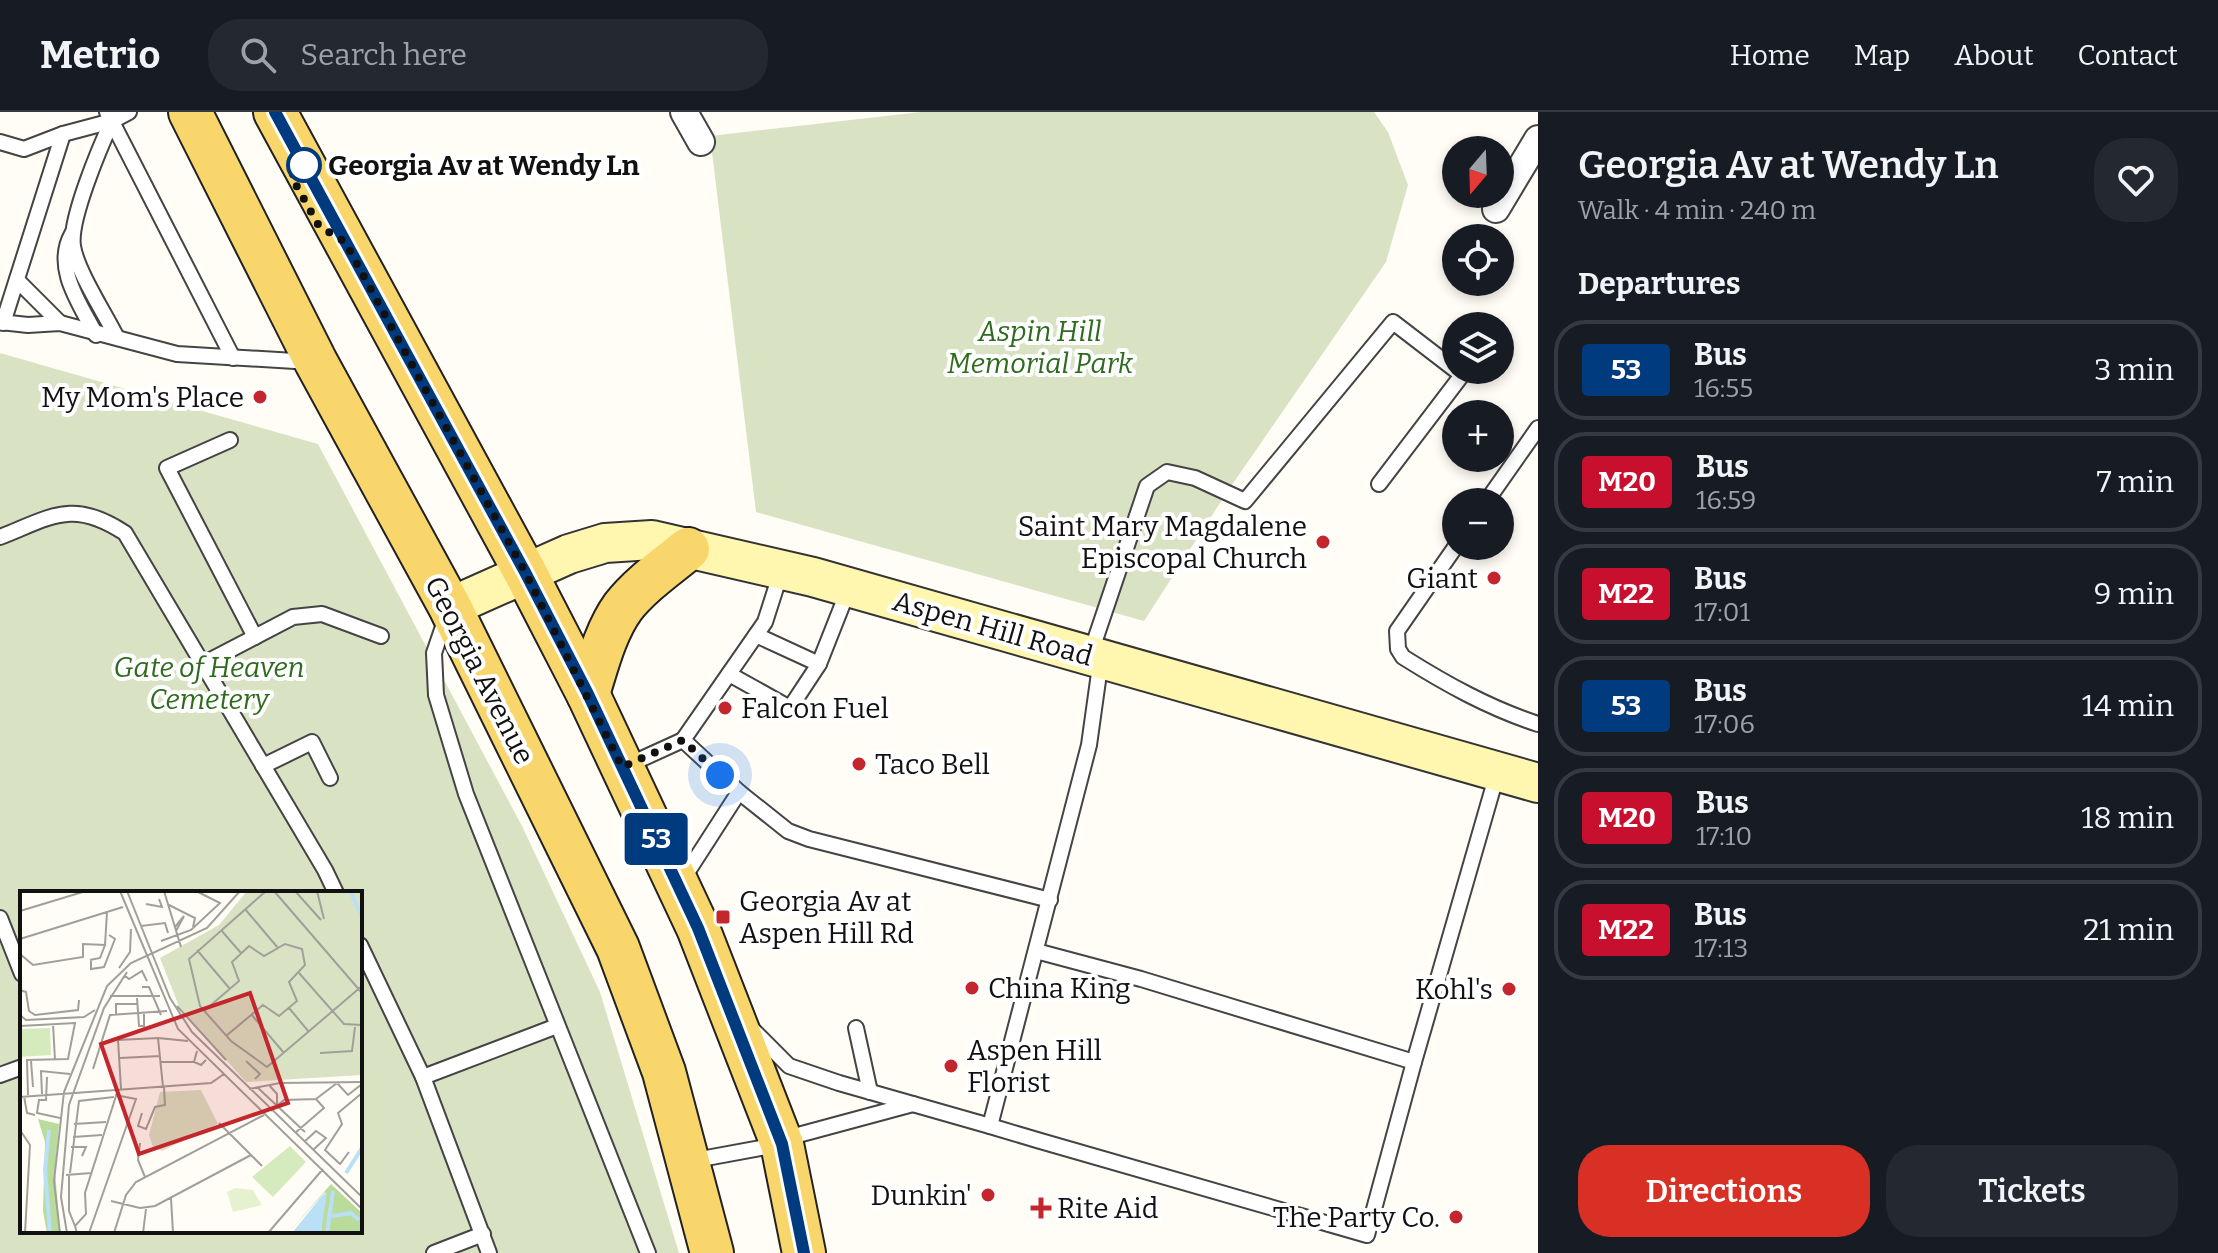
<!DOCTYPE html>
<meta charset="utf-8">
<style>
body{margin:0;font-family:Bitter,serif;background:#242831;color:#f1f3f6;height:100vh;display:flex;flex-direction:column;font-size:30px;white-space:nowrap}
*{box-sizing:border-box;margin:0}
p{font-size:26px;color:#9ea1a6}
.icon{flex:none;width:44px;height:44px;fill:none;stroke:currentColor;stroke-width:2;stroke-linecap:round;stroke-linejoin:round}
.map{position:relative;flex:1;overflow:hidden}
.panel{display:flex;flex-direction:column;background:#171b24;width:680px}
.panel>*{flex:none}
.badge{padding:0 16px;border-radius:6px;font-size:28px;line-height:52px}
.needle{width:52px;rotate:199deg}
.buttons{position:absolute;left:1442px;top:24px;display:grid;gap:16px}
.buttons a{display:grid;place-items:center;width:72px;height:72px;border-radius:50%;background:#171b24;box-shadow:0 4px 12px #0003;font-size:40px}
.you{position:absolute;width:40px;height:40px;margin:-20px;border:6px solid #fff;border-radius:50%;background:#1a73e8;box-shadow:0 0 0 12px #1a73e833}
.map>.badge{position:absolute;translate:-50% -50%;box-shadow:0 0 0 4px #fff}
h2{padding:0 40px;font-size:30px;line-height:72px}
.round{display:grid;place-items:center;flex:none;width:84px;height:84px;border-radius:32px;background:#242831}
.summary{display:flex;align-items:center;justify-content:space-between;height:136px;padding:0 40px}
h1{font-size:38px;font-weight:600;line-height:60px}
.action{display:flex;gap:16px;margin-top:auto;padding:16px 40px}
.action a{flex:1;height:92px;border-radius:32px;background:#d93025;color:#fff;font-size:32px;font-weight:600;line-height:92px;text-align:center}
.action a+a{background:#242831;color:#f1f3f6}
ul{padding:0;list-style:none}
li{display:flex;align-items:center;gap:24px;height:100px;margin:0 16px 12px;padding:0 24px;border:4px solid #363941;border-radius:32px}
li div{flex:1}
li b{display:block;font-size:30px}
li em{font-style:normal}
li .badge{min-width:88px;font-weight:700;text-align:center}
header{display:flex;align-items:center;gap:48px;box-sizing:border-box;height:112px;padding:0 40px;background:#171b24;border-bottom:2px solid #363941}
header strong{font-size:38px}
nav{display:flex;gap:44px;margin-inline-start:auto;font-size:28px}
.search{width:560px;height:72px;background:#242831;display:flex;align-items:center;gap:20px;box-sizing:border-box;padding:0 28px;border-radius:32px;color:#9ea1a6;font-size:30px}
main{display:flex;flex:1;min-height:0}
.map>svg:first-child{display:block}
.cemetery{fill:#d9e3c4;fill-rule:evenodd}
.lines{fill:none;stroke-linecap:round;stroke-linejoin:round}
.lane-casing{stroke:#444;stroke-width:18}
.street-casing{stroke:#444;stroke-width:30}
.secondary-casing{stroke:#333;stroke-width:42}
.primary-casing{stroke:#222;stroke-width:46}
.lane{stroke:#fff;stroke-width:14}
.street{stroke:#fff;stroke-width:26}
.secondary{stroke:#fff6b0;stroke-width:38}
.primary{stroke:#f9d66b;stroke-width:42}
.line-casing{stroke:#fff;stroke-width:18}
.line{stroke:#003b80;stroke-width:12}
.walk{stroke:#111;stroke-width:8;stroke-dasharray:0 14.4}
.stop-dot{fill:#fff;stroke:#003b80;stroke-width:4}
.poi-dot{fill:#c4262e;stroke:#fff;stroke-width:3}
.labels{text-anchor:middle;stroke-width:8;stroke-linejoin:round;paint-order:stroke}
.stop-label{font-size:28px;font-weight:bold;fill:#111;stroke:#fff;text-anchor:start}
.park-label{font-size:28px;font-style:italic;fill:#2f6b1f;stroke:#fff}
.poi-label{font-size:28px;fill:#111;stroke:#fff;text-anchor:end}
.street-label{font-size:28px;fill:#111;stroke:#fff}
.inset-river{fill:none;stroke:#b9e0f7;stroke-width:4}
.inset-road{fill:none;stroke:#a09f9a;stroke-width:2}
.view{fill:#c4262e;fill-opacity:0.15;stroke:#c4262e;stroke-width:4}
.inset-edge{fill:none;stroke:#111;stroke-width:4}
</style>
<header>
<strong>Metrio</strong>
<div class="search"><svg class="icon" aria-label="search" viewBox="0 0 24 24"><circle cx="10" cy="10" r="6"/><path d="M15 15l6 6"/></svg>Search here</div>
<nav><a>Home</a><a>Map</a><a>About</a><a>Contact</a></nav>
</header>
<main>
<div class="map">
<svg width="1538" height="1141" viewBox="0 0 1538 1141">
<rect width="100%" height="100%" fill="#fffdf5"/>
<g class="cemetery">
<path d="M921,0H1374L1388,20L1408,73L1386,150L1227,380L1144,509L756,400L710,24Z"/>
<path d="M0,241L318,332L522,714L600,880L679,1141H0ZM22,781H360V1119H22Z"/>
</g>
<g class="lines">
<g class="lane-casing">
<g id="lane">
<path d="M107,0L233,246"/>
<path d="M112,9C100,35 69,108 73,134C77,159 104,200 116,224"/>
<path d="M0,30L24,37L63,22L112,9L129,0"/>
<path d="M72,122C53,156 80,192 96,223"/>
<path d="M17,168L60,211"/>
<path d="M0,210L28,213L60,211L177,242L311,250"/>
<path d="M3,211L63,22"/>
<path d="M230,328L167,356L255,525"/>
<path d="M1486,390L1538,316"/>
<path d="M0,425C53,404 73,387 125,421L325,758L336,781"/>
<path d="M1456,434L1397,519L1398,537L1403,545C1446,572 1489,596 1538,612"/>
<path d="M446,506L434,541L436,583L466,682L648,1141"/>
<path d="M756,523L819,552L849,476"/>
<path d="M1090,543L1147,374L1167,360L1195,366L1245,389L1393,210L1462,263L1379,372"/>
<path d="M1101,547L1089,633L990,1014L1037,1028L1367,1123L1414,950L1497,662"/>
<path d="M203,552L293,505L322,502L381,524"/>
<path d="M729,562L790,596L819,552"/>
<path d="M683,628L765,510L781,460"/>
<path d="M263,654L312,630L330,666"/>
<path d="M626,654L683,628L739,680L683,767"/>
<path d="M739,680L788,719L809,727L1050,788"/>
<path d="M0,806L22,862"/>
<path d="M360,833L423,965L489,1141"/>
<path d="M1036,839L1141,867L1414,950"/>
<path d="M856,916L870,980"/>
<path d="M752,917L789,954L839,971L990,1014"/>
<path d="M0,963L22,955"/>
<path d="M423,965L557,914"/>
<path d="M690,1049L782,1032L798,1023L913,992"/>
<path d="M434,1141L483,1122"/>
</g>
</g>
<g class="street-casing">
<g id="street">
<path d="M684,0L701,30"/>
<path d="M1496,97L1538,27"/>
</g>
</g>
<g class="secondary-casing">
<path id="secondary" d="M450,495L569,442L605,431L652,428L813,465L1538,671"/>
</g>
<g class="primary-casing">
<g id="primary">
<path d="M190,0L316,250L450,495L618,836L664,960L712,1141"/>
<path d="M275,0L525,460L588,582L698,816L782,1032L804,1141"/>
<path d="M588,582C597,554 605,520 623,495C640,473 666,455 688,437"/>
</g>
</g>
<use href="#lane" class="lane"/>
<use href="#street" class="street"/>
<use href="#secondary" class="secondary"/>
<use href="#primary" class="primary"/>
</g>
<g class="lines">
<g class="line-casing">
<path id="line" d="M275,0L525,460L588,582L698,816L782,1032L804,1141"/>
</g>
<use href="#line" class="line"/>
<path class="walk" d="M304,53L291,64L319,114L345,130L525,460L622,655L683,628L720,663"/>
</g>
<circle class="stop-dot" cx="304" cy="53" r="16"/>
<g class="poi-dot">
<circle cx="260" cy="285" r="8"/>
<circle cx="1323" cy="430" r="8"/>
<circle cx="1494" cy="466" r="8"/>
<circle cx="725" cy="596" r="8"/>
<circle cx="859" cy="652" r="8"/>
<rect x="715" y="797" width="16" height="16" rx="4"/>
<circle cx="972" cy="876" r="8"/>
<circle cx="1509" cy="877" r="8"/>
<circle cx="951" cy="954" r="8"/>
<circle cx="988" cy="1083" r="8"/>
<path d="M1037 1084h8v8h8v8h-8v8h-8v-8h-8v-8h8z"/>
<circle cx="1456" cy="1105" r="8"/>
</g>
<g class="labels">
<g class="stop-label">
<text x="328" y="63">Georgia Av at Wendy Ln</text>
</g>
<g class="park-label">
<text x="1040" y="229">Aspin Hill<tspan x="1040" dy="32">Memorial Park</tspan></text>
<text x="209" y="565">Gate of Heaven<tspan x="209" dy="32">Cemetery</tspan></text>
</g>
<g class="poi-label">
<text x="244" y="295">My Mom's Place</text>
<text x="1307" y="424">Saint Mary Magdalene<tspan x="1307" dy="32">Episcopal Church</tspan></text>
<text x="1478" y="476">Giant</text>
<text x="741" y="606" text-anchor="start">Falcon Fuel</text>
<text x="875" y="662" text-anchor="start">Taco Bell</text>
<text x="739" y="799" text-anchor="start">Georgia Av at<tspan x="739" dy="32">Aspen Hill Rd</tspan></text>
<text x="988" y="886" text-anchor="start">China King</text>
<text x="1493" y="887">Kohl's</text>
<text x="967" y="948" text-anchor="start">Aspen Hill<tspan x="967" dy="32">Florist</tspan></text>
<text x="972" y="1093">Dunkin'</text>
<text x="1057" y="1106" text-anchor="start">Rite Aid</text>
<text x="1440" y="1115">The Party Co.</text>
</g>
<g class="street-label">
<text transform="translate(993 516) rotate(16)" y="10">Aspen Hill Road</text>
<text transform="translate(480 558) rotate(63)" y="10">Georgia Avenue</text>
</g>
</g>
<g transform="translate(20 779)">
<rect width="342" height="342" fill="#fffdf5"/>
<path d="M30,137L31,164L0,166V138ZM270,255L286,271L253,306L232,286Z" fill="#d5ebbd"/>
<path d="M18,228L39,233L35,279L40,342H27L23,320L25,251ZM311,293L342,322V342H301L305,301L268,342Z" fill="#b9dc9c"/>
<path d="M227,0H342V184L226,191L160,118L140,67L199,34ZM181,199L198,233L142,260L133,256L129,244L140,201Z" fill="#d9e3c4"/>
<path d="M215,297L233,299L242,314L213,321L207,301Z" fill="#e6f2cf"/>
<path d="M307,301L301,342H272L301,306Z" fill="#b9e0f7"/>
<path class="inset-river" d="M330,0L342,25M29,239L25,279L30,342M326,282L342,257M312,325L331,322L339,329M307,342L313,300"/>
<path class="inset-road" d="M100,0L158,138L342,318M107,0L150,107L172,141L342,306M144,0L161,56M246,0L169,68L180,115L211,150L247,176L342,95M254,0L342,102M275,0L301,29M297,0L304,28M126,13L142,16L139,8M147,13L175,27L173,36M225,18L258,57M0,20L66,0M121,35L145,32L148,42M155,36L164,25L156,40M201,39L221,62M0,48L103,16M141,50L171,39L200,12L176,0M177,59L210,98M0,63L13,74L63,66V53L85,54L87,21M70,69L80,67L85,54M71,69V78L84,76L95,48L89,44M99,77L110,61L111,38M279,82L324,133L342,134M104,84L109,88L122,80L127,90M122,96H129L141,124M0,99L6,101L9,120L15,124L58,119L59,109M90,105H140M117,107L119,135H124V123M157,115L206,169M269,117L289,141M184,120L219,90L212,71L229,55L244,65L265,53L282,58L285,74L269,91L277,110L259,125L243,114L206,145M96,123V113H118M231,123L264,162M0,124L6,129L64,126L75,119M33,133L35,169M0,135L55,132L48,168L7,169L8,204M138,147L168,150M177,160L174,171L181,174L186,169M300,162L332,160L335,136M100,167L140,165M0,170V196M11,170L13,196M226,170L240,183L235,188M140,171H174M73,178L90,124L147,120M27,186L26,209H19L17,222L40,227M317,192L328,204L342,193M249,194L257,203V215M237,196L285,241M101,198L98,149L138,147L143,196M229,198L260,192L342,191M22,203L21,180L50,183M4,205L7,222L15,224M0,206L191,192L204,183M296,208L317,192M251,220L264,209L296,208L304,217L275,242M122,222L118,235L126,238L135,216L145,214L144,196M199,232L242,275M54,233L86,231M0,239L10,254L5,342M53,246L82,244M284,251L296,240L306,247L293,259M120,252L118,269L125,286M51,256H66L62,265M329,261L320,273L305,259L322,233L318,222L342,202M50,282L59,210L94,206M46,284L71,282M49,284V320L55,335M151,307L153,342M91,310L120,317L135,315L231,264M40,342L34,290L44,201L87,95L111,72L187,37L220,0M47,342L41,306L49,214L84,117L107,81M57,342L55,335L66,323L65,302L97,202M69,342L116,208L95,204M94,342L106,304L116,291L244,224M123,342L126,318M248,342L303,278"/>
<path class="view" d="M230,102L268,212L119,263L81,153Z"/>
<rect width="342" height="342" class="inset-edge"/>
</g>
</svg>
<div class="buttons">
<a><svg class="needle" viewBox="-14 -14 28 28"><path d="M0-13l5 13h-10z" fill="#e53935"/><path d="M0 13l5-13h-10z" fill="#9ea1a6"/></svg></a>
<a><svg class="icon" aria-label="locate" viewBox="0 0 24 24"><circle cx="12" cy="12" r="6"/><path d="M12 2v4M12 18v4M2 12h4M18 12h4"/></svg></a>
<a><svg class="icon" aria-label="layers" viewBox="0 0 24 24"><path d="M12 4l9 5-9 5-9-5zM3 14l9 5 9-5"/></svg></a>
<a>+</a>
<a>−</a>
</div>
<div class="you" style="left:720px;top:663px"></div>
<b class="badge" style="left:656px;top:727px;background:#003b80;color:#fff">53</b>
</div>
<section class="panel">
<div class="summary"><div><h1>Georgia Av at Wendy Ln</h1><p>Walk · 4 min · 240 m</p></div><a class="round"><svg class="icon" aria-label="heart" viewBox="0 0 24 24"><path d="M12 20l-8-8c-3-5 5-10 8-4 3-6 11-1 8 4z"/></svg></a></div>
<h2>Departures</h2>
<ul>
<li><span class="badge" style="background:#003b80;color:#fff">53</span><div><b>Bus</b><p>16:55</p></div><em>3 min</em></li>
<li><span class="badge" style="background:#c8102e;color:#fff">M20</span><div><b>Bus</b><p>16:59</p></div><em>7 min</em></li>
<li><span class="badge" style="background:#c8102e;color:#fff">M22</span><div><b>Bus</b><p>17:01</p></div><em>9 min</em></li>
<li><span class="badge" style="background:#003b80;color:#fff">53</span><div><b>Bus</b><p>17:06</p></div><em>14 min</em></li>
<li><span class="badge" style="background:#c8102e;color:#fff">M20</span><div><b>Bus</b><p>17:10</p></div><em>18 min</em></li>
<li><span class="badge" style="background:#c8102e;color:#fff">M22</span><div><b>Bus</b><p>17:13</p></div><em>21 min</em></li>
</ul>
<div class="action"><a>Directions</a><a>Tickets</a></div>
</section>
</main>
